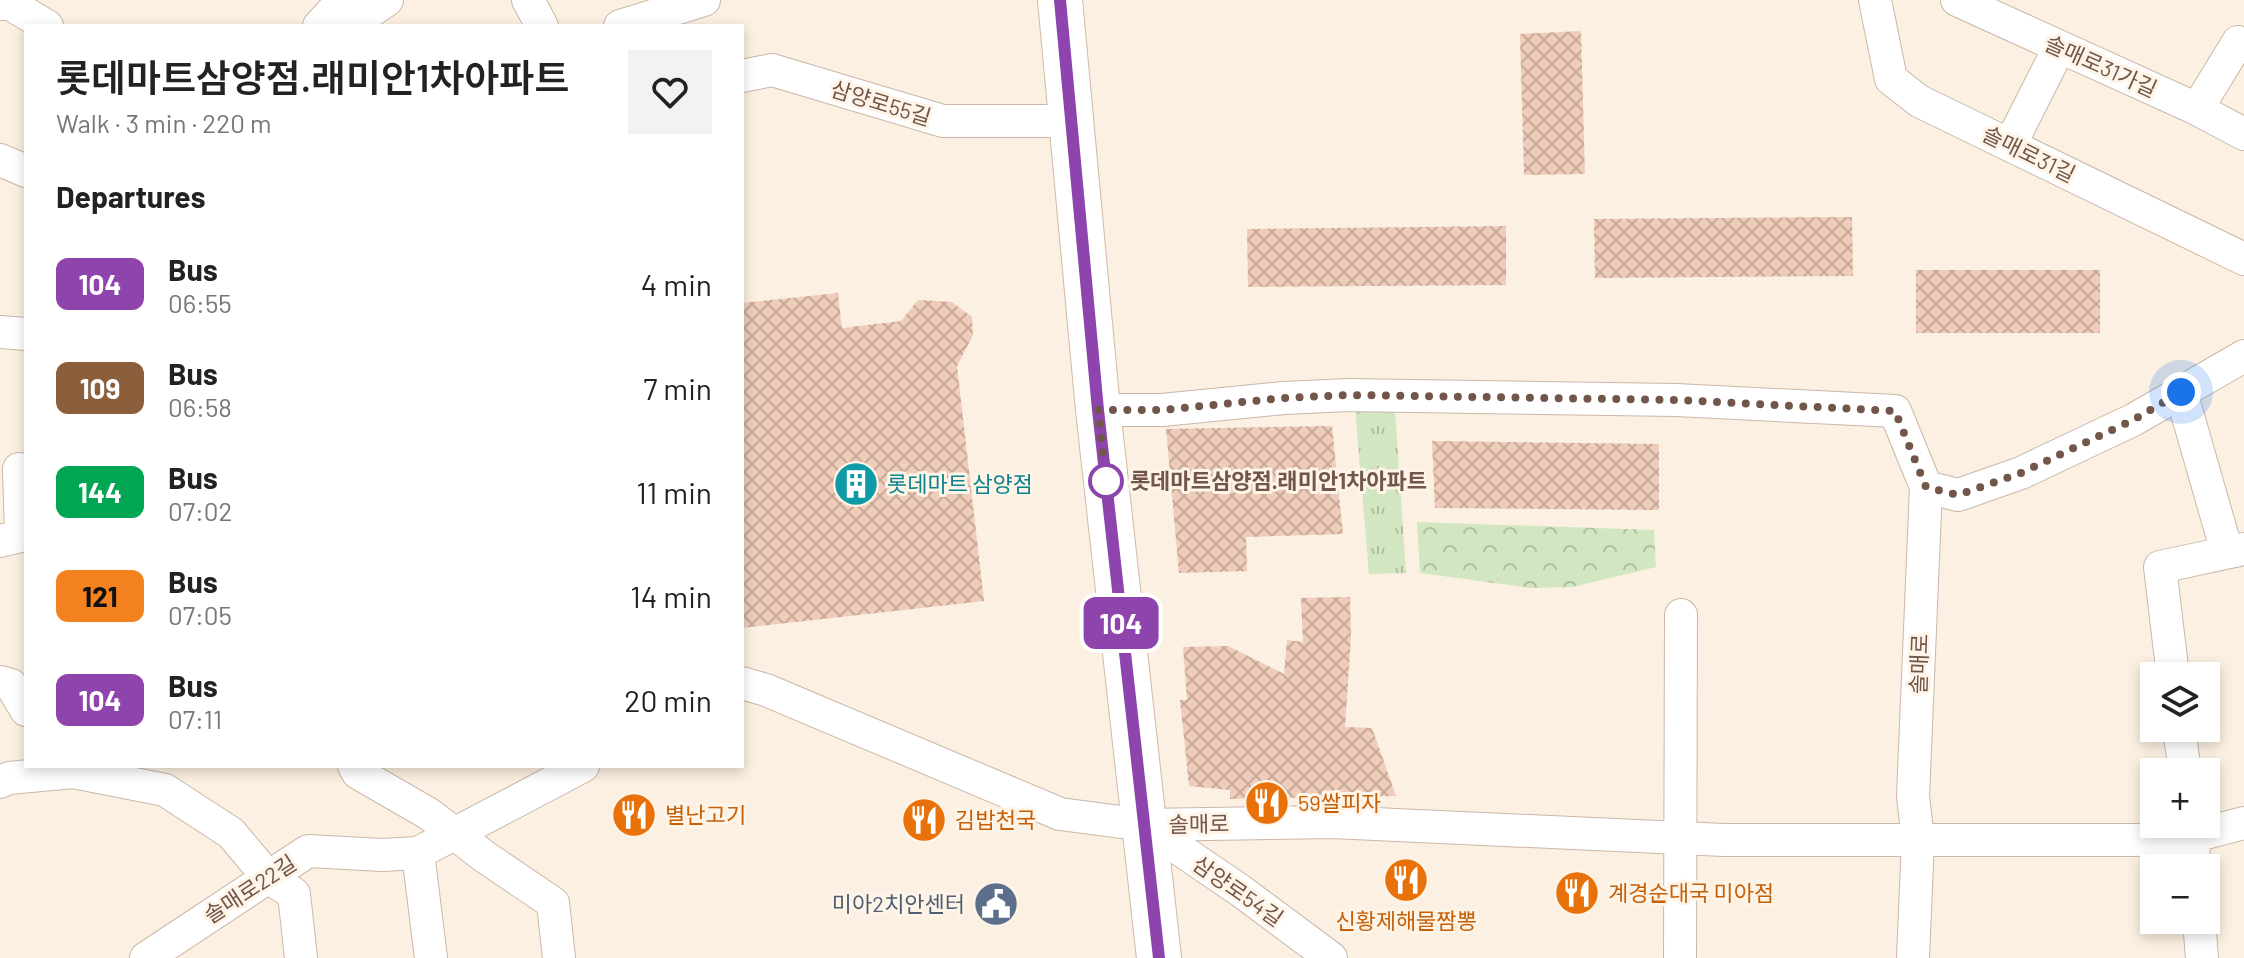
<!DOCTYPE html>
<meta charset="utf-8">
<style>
body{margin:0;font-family:Barlow,"Noto Sans KR",sans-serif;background:#f2f2f2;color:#222;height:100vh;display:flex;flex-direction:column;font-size:30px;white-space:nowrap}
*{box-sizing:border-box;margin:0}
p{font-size:26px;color:#767676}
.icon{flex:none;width:44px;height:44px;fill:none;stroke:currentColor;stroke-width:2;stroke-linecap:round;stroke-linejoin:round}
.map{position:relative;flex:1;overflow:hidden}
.sheet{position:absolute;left:24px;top:24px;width:720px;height:744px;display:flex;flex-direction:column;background:#fff;border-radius:0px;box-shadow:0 4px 12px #0003}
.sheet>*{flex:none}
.badge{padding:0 16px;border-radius:12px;font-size:28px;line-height:52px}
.tools{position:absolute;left:2140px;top:662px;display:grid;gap:16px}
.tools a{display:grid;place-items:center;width:80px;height:80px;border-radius:0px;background:#fff;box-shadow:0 4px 12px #0003;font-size:40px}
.you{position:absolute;width:40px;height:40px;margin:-20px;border:6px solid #fff;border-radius:50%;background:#1a73e8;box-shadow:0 0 0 12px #1a73e833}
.map>.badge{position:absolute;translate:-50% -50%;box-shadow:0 0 0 4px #fff}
h2{padding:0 32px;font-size:30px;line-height:72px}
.round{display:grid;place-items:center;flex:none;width:84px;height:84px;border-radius:0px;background:#f2f2f2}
.overview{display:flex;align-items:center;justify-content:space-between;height:136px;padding:0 32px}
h1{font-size:38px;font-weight:600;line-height:60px}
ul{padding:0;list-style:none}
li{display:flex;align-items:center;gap:24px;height:104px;padding:0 32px}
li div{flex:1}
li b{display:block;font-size:30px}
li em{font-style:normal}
li .badge{min-width:88px;font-weight:700;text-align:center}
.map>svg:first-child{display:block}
.grass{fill:url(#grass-tufts)}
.forest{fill:url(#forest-crowns)}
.building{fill:url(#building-cross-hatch)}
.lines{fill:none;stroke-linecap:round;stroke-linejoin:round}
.street-casing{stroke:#cbb7a9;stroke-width:34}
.secondary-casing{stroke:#d0b9a9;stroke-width:46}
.street{stroke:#fff;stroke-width:32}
.secondary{stroke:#fff;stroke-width:44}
.line-casing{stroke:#fff;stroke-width:18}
.line{stroke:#8e44ad;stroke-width:12}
.walk{stroke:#715649;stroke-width:8;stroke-dasharray:0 14.4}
.stop-dot{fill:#fff;stroke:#8e44ad;stroke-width:4}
.labels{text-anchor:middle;stroke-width:6;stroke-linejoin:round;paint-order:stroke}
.street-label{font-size:22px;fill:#715649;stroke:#fef4e7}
.stop-label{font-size:22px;font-weight:bold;fill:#715649;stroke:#fef4e7;text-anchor:start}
.culture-label{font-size:22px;fill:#0d838f;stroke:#fef4e7;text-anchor:start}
.food-label{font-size:22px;fill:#c56008;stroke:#fef4e7;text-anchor:start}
.service-label{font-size:22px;fill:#4e5e75;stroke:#fef4e7;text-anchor:end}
</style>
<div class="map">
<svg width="2244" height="958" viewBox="0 0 2244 958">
<defs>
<pattern id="grass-tufts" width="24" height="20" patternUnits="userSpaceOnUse" patternTransform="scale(2)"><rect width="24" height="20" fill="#d2e7c1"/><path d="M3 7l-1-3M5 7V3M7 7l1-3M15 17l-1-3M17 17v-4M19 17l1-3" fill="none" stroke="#afbe9f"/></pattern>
<pattern id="forest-crowns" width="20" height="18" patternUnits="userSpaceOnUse" patternTransform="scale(2)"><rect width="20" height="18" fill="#d2e7c1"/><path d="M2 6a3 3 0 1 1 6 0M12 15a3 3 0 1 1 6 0" fill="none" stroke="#afbe9f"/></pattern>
<pattern id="building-cross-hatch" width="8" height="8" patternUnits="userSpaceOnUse" patternTransform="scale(2)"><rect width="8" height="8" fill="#efcdba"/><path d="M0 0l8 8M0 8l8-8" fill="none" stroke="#c6a999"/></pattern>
</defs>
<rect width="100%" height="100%" fill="#fbf0e1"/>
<path class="grass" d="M1355,408L1395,410L1406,573L1369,574Z"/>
<path class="forest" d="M1417,522L1654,530L1656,567L1572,587L1531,588L1420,573Z"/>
<g class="building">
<path d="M1581,31L1585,174L1524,175L1520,34Z"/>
<path d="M1852,217L1853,276L1595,278L1594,219Z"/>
<path d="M1506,226V285L1248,287L1247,229Z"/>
<rect x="1916" y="270" width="184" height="63"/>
<path d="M838,293L842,328L901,321L918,300L952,302L972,317L973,335L957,366L984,601L742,628V303Z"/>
<path d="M1332,426L1343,534L1246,537L1247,571L1179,573L1166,429Z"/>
<path d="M1432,441L1659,444V510L1435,508Z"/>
<path d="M1350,597L1351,637L1345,727L1372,728L1396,796L1230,799V790L1189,786L1180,700H1187L1183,647L1228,646L1284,674L1287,640L1303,642L1301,598Z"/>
</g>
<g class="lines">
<g class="street-casing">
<g id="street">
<path d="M528,0L542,26"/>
<path d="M1875,0L1891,79L1919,101L2244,259"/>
<path d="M1957,0L2197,109L2244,134"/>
<path d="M0,4H10L47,26"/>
<path d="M319,26L343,0"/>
<path d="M349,26L387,0"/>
<path d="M620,26L704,0"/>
<path d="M742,76L772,70L943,121H1071"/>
<path d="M2197,109L2238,42L2244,45"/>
<path d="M2010,145L2059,48"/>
<path d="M0,160L26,171"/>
<path d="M0,332L26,334"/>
<path d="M2181,392L2227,552"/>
<path d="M1098,410H1162L1284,398L1348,395L1676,400L1895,411L1926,487L1913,796L1918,840L1913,958"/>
<path d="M1926,487L1958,495L2021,473L2133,420L2244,356"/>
<path d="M0,541L21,536L19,469"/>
<path d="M2173,676L2160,567L2244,549"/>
<path d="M0,682L11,685L26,710"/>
<path d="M742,683L766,690L1060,814L1144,825L1332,822L1724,840H2179L2244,823"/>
<path d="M2179,728L2185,772"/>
<path d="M354,766L358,773L429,814L485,857L553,903L559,958"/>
<path d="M0,782L9,778L73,772L165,790L231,833L268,877L294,894L301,958"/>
<path d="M2191,824L2195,868"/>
<path d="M1144,825L1241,891L1331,958"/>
<path d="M418,853L431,958"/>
<path d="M2199,920L2202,958"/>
<path d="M146,958L308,851L382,855L418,853L583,766"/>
<path d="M1680,958L1681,615"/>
</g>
</g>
<g class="secondary-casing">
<path id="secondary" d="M1060,0L1098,410L1159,958"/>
</g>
<use href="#street" class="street"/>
<use href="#secondary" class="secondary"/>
</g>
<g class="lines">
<g class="line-casing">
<path id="line" d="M1060,0L1098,410L1159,958"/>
</g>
<use href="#line" class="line"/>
<path class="walk" d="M1106,481L1098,410H1162L1284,398L1348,395L1676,400L1895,411L1926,487L1958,495L2021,473L2133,420L2181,392"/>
</g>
<defs>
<g id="building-disc" transform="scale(2.3)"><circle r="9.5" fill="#0f9aa8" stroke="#fef4e7"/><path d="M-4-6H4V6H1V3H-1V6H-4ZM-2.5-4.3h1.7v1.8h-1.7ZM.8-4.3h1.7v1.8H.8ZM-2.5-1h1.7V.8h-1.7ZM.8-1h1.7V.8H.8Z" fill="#fff"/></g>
<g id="restaurant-disc" transform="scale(2.3)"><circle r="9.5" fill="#e8710a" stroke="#fef4e7"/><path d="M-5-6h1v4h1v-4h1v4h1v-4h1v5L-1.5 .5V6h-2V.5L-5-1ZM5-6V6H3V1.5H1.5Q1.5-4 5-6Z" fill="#fff"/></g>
<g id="civic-disc" transform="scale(2.3)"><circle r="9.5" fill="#5c6f8a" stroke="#fef4e7"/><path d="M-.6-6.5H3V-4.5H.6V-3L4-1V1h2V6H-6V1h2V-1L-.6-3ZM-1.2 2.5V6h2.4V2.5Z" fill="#fff"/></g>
</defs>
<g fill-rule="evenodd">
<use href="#building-disc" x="856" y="484"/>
<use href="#restaurant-disc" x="1267" y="803"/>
<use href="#restaurant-disc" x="634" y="815"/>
<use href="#restaurant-disc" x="924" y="820"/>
<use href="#restaurant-disc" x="1406" y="880"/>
<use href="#restaurant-disc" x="1577" y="893"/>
<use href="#civic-disc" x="996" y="904"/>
</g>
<circle class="stop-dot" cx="1106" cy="481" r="16"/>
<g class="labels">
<g class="street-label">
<text transform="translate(2101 66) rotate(24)" y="8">솔매로31가길</text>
<text transform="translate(881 103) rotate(17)" y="8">삼양로55길</text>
<text transform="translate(2029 154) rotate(26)" y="8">솔매로31길</text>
<text transform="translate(1919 664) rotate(-88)" y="8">솔매로</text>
<text transform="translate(1199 824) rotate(-1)" y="8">솔매로</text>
<text transform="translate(250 889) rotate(-33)" y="8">솔매로22길</text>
<text transform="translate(1238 891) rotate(35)" y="8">삼양로54길</text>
</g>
<g class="stop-label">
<text x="1130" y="489">롯데마트삼양점.래미안1차아파트</text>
</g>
<g class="culture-label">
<text x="887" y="492">롯데마트 삼양점</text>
</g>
<g class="food-label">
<text x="1298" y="811">59쌀피자</text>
<text x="665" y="823">별난고기</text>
<text x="955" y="828">김밥천국</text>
<text x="1608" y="901">계경순대국 미아점</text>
<text x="1406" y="929" text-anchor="middle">신황제해물짬뽕</text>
</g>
<g class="service-label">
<text x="965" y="912">미아2치안센터</text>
</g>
</g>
</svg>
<div class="tools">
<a><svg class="icon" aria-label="layers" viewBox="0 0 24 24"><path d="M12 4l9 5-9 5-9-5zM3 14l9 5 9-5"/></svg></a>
<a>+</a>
<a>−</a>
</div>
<div class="you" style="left:2181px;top:392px"></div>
<b class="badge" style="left:1121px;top:623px;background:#8e44ad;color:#fff">104</b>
<section class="sheet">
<div class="overview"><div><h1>롯데마트삼양점.래미안1차아파트</h1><p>Walk · 3 min · 220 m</p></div><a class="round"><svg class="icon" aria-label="heart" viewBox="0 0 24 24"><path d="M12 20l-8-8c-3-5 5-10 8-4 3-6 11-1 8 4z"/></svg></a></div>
<h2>Departures</h2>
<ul>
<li><span class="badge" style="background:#8e44ad;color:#fff">104</span><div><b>Bus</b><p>06:55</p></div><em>4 min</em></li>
<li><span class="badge" style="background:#8b5e3c;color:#fff">109</span><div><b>Bus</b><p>06:58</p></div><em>7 min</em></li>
<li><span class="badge" style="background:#00a651;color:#fff">144</span><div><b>Bus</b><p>07:02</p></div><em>11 min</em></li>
<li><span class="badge" style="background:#f58220;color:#111">121</span><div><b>Bus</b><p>07:05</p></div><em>14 min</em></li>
<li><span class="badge" style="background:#8e44ad;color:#fff">104</span><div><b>Bus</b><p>07:11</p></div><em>20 min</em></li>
</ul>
</section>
</div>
